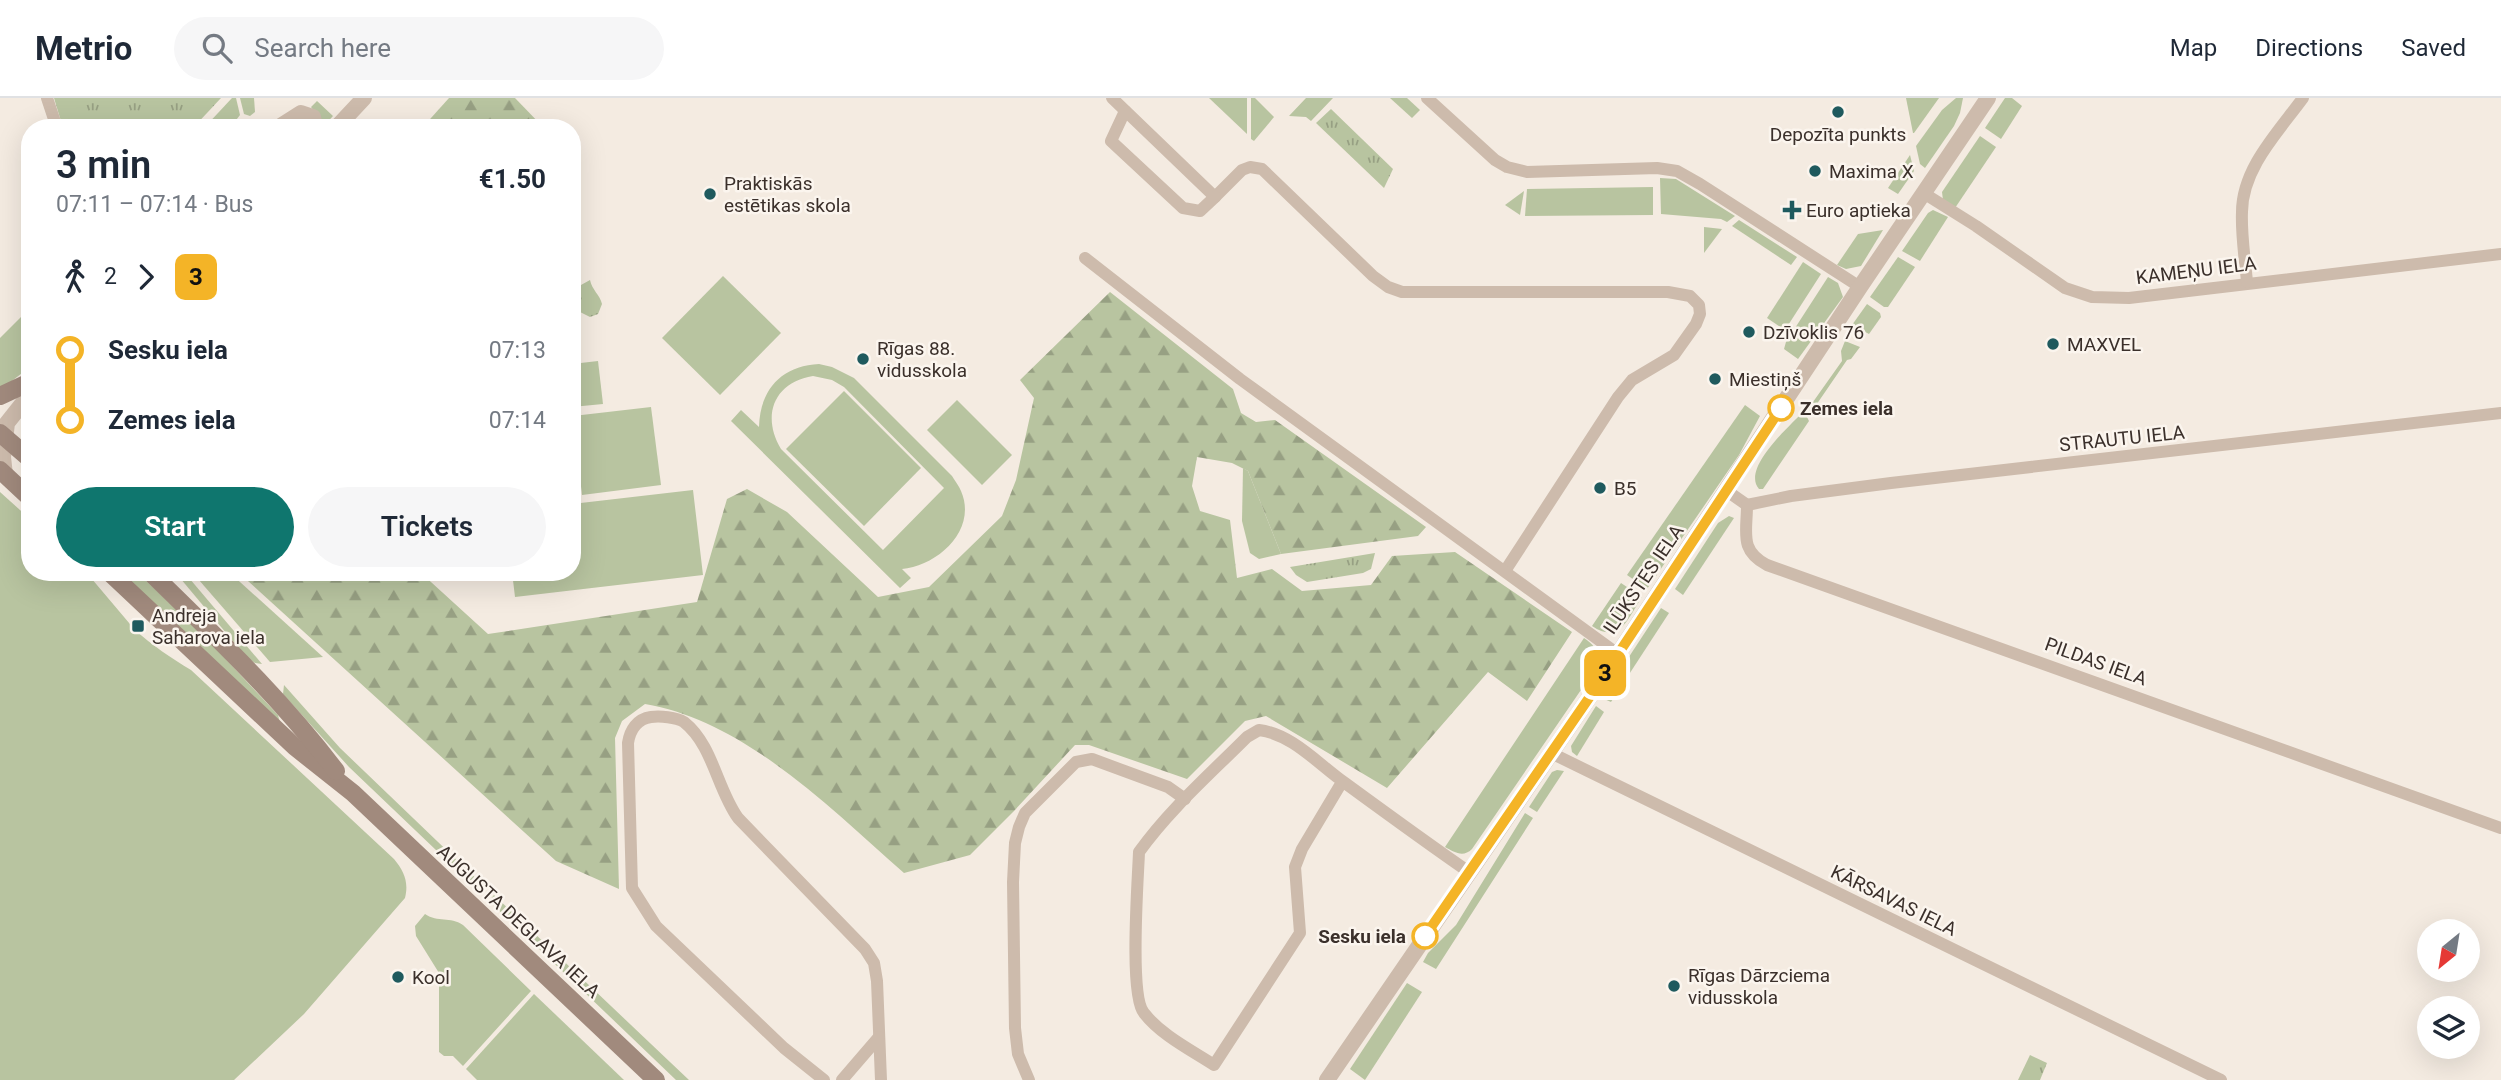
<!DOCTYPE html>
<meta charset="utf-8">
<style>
body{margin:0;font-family:Roboto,sans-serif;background:#f6f6f7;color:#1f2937;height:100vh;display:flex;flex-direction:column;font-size:26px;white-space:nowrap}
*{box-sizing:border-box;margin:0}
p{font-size:23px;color:#747a83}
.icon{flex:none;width:38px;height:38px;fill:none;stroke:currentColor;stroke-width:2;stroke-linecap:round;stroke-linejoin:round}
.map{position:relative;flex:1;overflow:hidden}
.panel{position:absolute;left:21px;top:21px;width:560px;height:462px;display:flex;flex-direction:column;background:#fff;border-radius:28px;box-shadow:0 7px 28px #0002}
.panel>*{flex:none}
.badge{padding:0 14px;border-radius:10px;font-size:24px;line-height:46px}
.needle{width:46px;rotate:210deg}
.tools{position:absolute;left:2417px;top:821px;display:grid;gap:14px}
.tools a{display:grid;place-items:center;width:63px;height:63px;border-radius:50%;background:#fff;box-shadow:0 7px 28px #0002;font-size:35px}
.map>.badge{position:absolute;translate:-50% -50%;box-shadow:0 0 0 4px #fff}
.legs{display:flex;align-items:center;gap:10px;height:77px;padding:0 35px;font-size:23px}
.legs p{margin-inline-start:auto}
.head{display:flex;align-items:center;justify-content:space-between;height:119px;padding:0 35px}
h1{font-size:38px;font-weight:600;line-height:52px}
.cta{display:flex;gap:14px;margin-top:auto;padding:14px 35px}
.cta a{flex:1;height:80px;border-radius:42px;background:#0f766e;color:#fff;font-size:28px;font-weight:600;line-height:80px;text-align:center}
.cta a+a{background:#f6f6f7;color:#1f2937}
ul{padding:0 35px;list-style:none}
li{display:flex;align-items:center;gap:24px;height:70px;font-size:26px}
li i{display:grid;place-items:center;width:10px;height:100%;margin:0 9px;background:currentColor}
li i::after{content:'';width:18px;height:18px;margin:-9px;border:5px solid;border-radius:50%;background:#fff}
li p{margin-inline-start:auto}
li:first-child i{background:linear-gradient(#0000 50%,currentColor 0)}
li:last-child i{background:linear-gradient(currentColor 50%,#0000 0)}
header{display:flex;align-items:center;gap:42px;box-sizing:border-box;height:98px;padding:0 35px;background:#fff;border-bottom:2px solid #e0e1e3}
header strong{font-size:33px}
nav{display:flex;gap:38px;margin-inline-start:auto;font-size:24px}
.search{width:490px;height:63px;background:#f6f6f7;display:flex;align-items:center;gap:18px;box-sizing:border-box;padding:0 24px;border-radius:38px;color:#747a83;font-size:26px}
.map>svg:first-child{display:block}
.grass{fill:#b8c4a0;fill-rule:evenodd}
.forest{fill:url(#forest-firs)}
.park{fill:url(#park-tufts)}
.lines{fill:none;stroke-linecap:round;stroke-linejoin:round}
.minor{stroke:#cdbbac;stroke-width:12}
.tertiary{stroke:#cdbbac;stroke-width:16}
.secondary{stroke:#a18a7d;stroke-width:18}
.line-1-casing{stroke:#fff;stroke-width:16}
.line-1{stroke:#f4b427;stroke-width:10}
.poi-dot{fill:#1f5a5e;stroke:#fbf5ee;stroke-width:2.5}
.stop-1-dot{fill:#fff;stroke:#f4b427;stroke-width:3.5}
.labels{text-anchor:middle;stroke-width:5;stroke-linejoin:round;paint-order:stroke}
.poi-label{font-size:19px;fill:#3b302b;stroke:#fbf5ee;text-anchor:start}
.street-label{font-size:19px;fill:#3b302b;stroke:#fbf5ee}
.stop-label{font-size:19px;font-weight:bold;fill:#3b302b;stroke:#fbf5ee;text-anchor:start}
</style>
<header>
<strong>Metrio</strong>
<div class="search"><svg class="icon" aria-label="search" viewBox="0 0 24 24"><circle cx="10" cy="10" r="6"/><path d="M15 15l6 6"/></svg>Search here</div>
<nav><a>Map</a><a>Directions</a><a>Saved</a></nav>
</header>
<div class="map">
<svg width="2501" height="982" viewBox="0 0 2501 982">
<defs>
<pattern id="forest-firs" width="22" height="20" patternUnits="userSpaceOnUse" patternTransform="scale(1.75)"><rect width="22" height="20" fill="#b8c4a0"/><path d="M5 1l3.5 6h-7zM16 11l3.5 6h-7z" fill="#97a083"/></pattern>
<pattern id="park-tufts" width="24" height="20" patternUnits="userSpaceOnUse" patternTransform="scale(1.75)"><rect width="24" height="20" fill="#b8c4a0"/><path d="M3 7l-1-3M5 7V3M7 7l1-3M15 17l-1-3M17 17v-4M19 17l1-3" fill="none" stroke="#97a083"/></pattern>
</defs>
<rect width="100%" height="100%" fill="#f4ebe1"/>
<g class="grass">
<path d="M232,0H236L240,17L230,30H204Z"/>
<path d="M240,0H254L255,14L250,18L244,16Z"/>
<path d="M1209,0H1247V36Z"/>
<path d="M1251,0H1255L1274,19L1254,43L1251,41Z"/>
<path d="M1306,0H1333L1311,23L1306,19L1289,18Z"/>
<path d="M1390,0H1407L1420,12L1412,20Z"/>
<path d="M1906,0H1939L1914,35H1913Z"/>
<path d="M1956,0H1963L1960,15L1954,28L1925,70L1920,66L1916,48L1942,12Z"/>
<path d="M2005,0H2012L2022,8L2001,41L1985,30Z"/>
<path d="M317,3L333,18L323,29L321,22L311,9Z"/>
<path d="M1980,38L1996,49L1955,110L1943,102L1942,94Z"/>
<path d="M1910,57L1914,73L1898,96L1888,90Z"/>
<path d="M1660,80L1676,81L1735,118L1727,124L1721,121L1661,116Z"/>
<path d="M1653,89V117L1525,118L1527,91Z"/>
<path d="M1524,93L1520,117L1505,107Z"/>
<path d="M1933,112L1948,119L1920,163L1902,153L1928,115Z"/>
<path d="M1739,122L1797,159L1791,167L1732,128Z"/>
<path d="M1704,129L1722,131L1704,155Z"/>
<path d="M1883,132L1861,168L1846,171L1837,167L1858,136Z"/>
<path d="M1898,159L1915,169L1888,209H1884L1870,199Z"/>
<path d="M1803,164L1821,176L1785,232L1767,220Z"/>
<path d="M723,178L781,235L720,297L662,240Z"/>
<path d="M1828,179L1838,185L1843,199L1798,261L1784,251L1786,244Z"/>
<path d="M1867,206L1880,215L1881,219L1869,236L1852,227Z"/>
<path d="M30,210V269L0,292V240Z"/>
<path d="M1845,243L1860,249L1851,261L1847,262L1810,316L1808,311L1842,263L1841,253Z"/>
<path d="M598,263L603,306L572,309V266Z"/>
<path d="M819,266L832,269L854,280L952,378C955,383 959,388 961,393C978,432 937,468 902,471L911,480L900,490L731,323L741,312L759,329C760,292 781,268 819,266ZM813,278L832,282L844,289L944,390L883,452L781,351C761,318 774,284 813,278Z"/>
<path d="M844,293L921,370L864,428L786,351Z"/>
<path d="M957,302L1012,357L982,387L927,332Z"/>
<path d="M1745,307L1760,318L1739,357L1647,491L1627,477Z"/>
<path d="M651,309L661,387L582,397L573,318Z"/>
<path d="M1804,313L1809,323L1763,391H1759C1741,370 1790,328 1804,313Z"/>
<path d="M1243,370L1248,373L1281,456L1259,461L1250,455L1242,423Z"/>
<path d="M693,392L703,477L515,499L512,474H572V406Z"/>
<path d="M0,394L30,421V474H86L135,532C152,547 171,560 191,572L394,761C404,773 409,784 405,800L304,916L234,982H0Z"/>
<path d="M1729,418L1734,420L1683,497L1675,491L1718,425Z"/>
<path d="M119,474H137L208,542L278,617L280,625Z"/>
<path d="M175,474H184L262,566L255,565L247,560Z"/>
<path d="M192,474H229L323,559L270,564Z"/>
<path d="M1621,485L1642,499C1628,520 1620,547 1592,528Z"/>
<path d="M1661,510L1669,515L1611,604L1602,600Z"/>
<path d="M1584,540C1596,548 1601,556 1596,570L1472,751C1463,760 1454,754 1445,749Z"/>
<path d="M284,587L340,650L486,790L481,795L349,669L283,596Z"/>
<path d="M1596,608L1604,614L1577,658L1572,654L1571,648Z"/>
<path d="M1557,672L1564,673L1537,714L1529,709L1552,674Z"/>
<path d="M1525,715L1533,720L1436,871L1423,864L1428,855L1456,827Z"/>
<path d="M494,797L670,964L689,982H676L489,803Z"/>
<path d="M425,816C438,825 450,818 463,827L531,893L463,968L453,958H444L439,954V875L416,838L415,828Z"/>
<path d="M1407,885L1422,894L1365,982L1350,971Z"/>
<path d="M534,896L624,982H477L466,971Z"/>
</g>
<g class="forest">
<path d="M449,0H515L544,30H422Z"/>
<path d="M1110,194L1233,291L1241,315L1256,324L1275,322L1426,429L1418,438L1281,456L1248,373L1232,365L1197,359L1192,388L1200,413L1230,422L1237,480L1272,471L1302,493L1371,487L1392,458L1455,454L1572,534L1527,603L1488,574L1387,690L1266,618L1245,623L1187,681L1089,647H1075L1014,713L970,757L904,775C830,710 745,623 645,606L622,623L615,640L619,791L556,763L238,474H420L488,536L697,504L727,401L747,391L787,414L878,499L929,489L1002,418L1016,382L1034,300L1020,282Z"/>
</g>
<g class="park">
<path d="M54,0H221L193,30H63Z"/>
<path d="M1331,11L1393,71L1384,90L1316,25Z"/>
<path d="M590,182C592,192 600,197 602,206L598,216L590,219L572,210V192Z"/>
<path d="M1375,455L1371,471L1363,475L1307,484L1296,477L1290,469Z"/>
<path d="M2030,957L2047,965L2040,982H2018Z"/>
</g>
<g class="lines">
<g class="minor">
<path d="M47,0L57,30"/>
<path d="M1112,0L1215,99L1242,72L1250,69L1262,71L1373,178L1388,189L1402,194H1668L1690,198L1699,207L1700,216L1696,226L1674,257L1632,282L1618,299L1505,473"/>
<path d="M1427,0L1495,62L1507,69L1527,74L1657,70L1677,73L1700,86L1860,189"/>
<path d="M1125,13L1111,43L1183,110L1200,113L1215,99"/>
<path d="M1925,96L1976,128L2065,190L2092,199L2129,200L2501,156"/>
<path d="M1085,160L1240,281L1618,556"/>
<path d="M2247,184C2245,161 2241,137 2242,114C2242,70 2279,33 2303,0"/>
<path d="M1727,393L1747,407"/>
<path d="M1747,407C1747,435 1739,452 1767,467L2501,730"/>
<path d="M1747,407L1791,398L1891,385L2501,315"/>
<path d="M1551,655L2221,982"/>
<path d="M1342,684L1302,751L1295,769L1300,835L1214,967C1191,952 1161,937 1144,915C1129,898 1138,782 1139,754C1169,712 1210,676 1247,639L1259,632C1292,636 1318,666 1345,685C1386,715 1427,745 1469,774"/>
<path d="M824,982L784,950L656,828L632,790L628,645C630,632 637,621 651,619C660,618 676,619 684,624C713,647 717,691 738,720L865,851L874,865L877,883L881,982"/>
<path d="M842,982L879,939"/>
<path d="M1029,982L1018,956L1015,930L1013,784L1015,745L1019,729L1025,715L1076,664L1092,661L1168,689L1185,701"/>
</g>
<g class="tertiary">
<path d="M279,29L301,15L313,19L315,30"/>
<path d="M336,30L364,0"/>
<path d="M5,377L3,359L7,325L30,296"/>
<path d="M1327,982L1591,597L1860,189L1988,0"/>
</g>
<g class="secondary">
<path d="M0,298L30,284"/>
<path d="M0,335L30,361"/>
<path d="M0,372L30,400"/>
<path d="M109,474L295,649L353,695L656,982"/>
<path d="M150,474C215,538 281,600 336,673"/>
</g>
</g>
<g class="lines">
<g class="line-1-casing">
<path id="line-1" d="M1425,838L1591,597L1781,310"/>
</g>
<use href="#line-1" class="line-1"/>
</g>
<g class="poi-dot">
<circle cx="1838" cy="14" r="7"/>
<circle cx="1815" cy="73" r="7"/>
<circle cx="710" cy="96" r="7"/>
<path d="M1788.5 101.5h7v7h7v7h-7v7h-7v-7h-7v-7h7z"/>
<circle cx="1749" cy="234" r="7"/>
<circle cx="2053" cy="246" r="7"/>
<circle cx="863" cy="261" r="7"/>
<circle cx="1715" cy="281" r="7"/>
<circle cx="1600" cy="390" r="7"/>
<rect x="131" y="521" width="14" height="14" rx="3.5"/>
<circle cx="398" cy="879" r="7"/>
<circle cx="1674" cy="888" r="7"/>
</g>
<g class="stop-1-dot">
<circle cx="1781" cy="310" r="12"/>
<circle cx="1425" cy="838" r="12"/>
</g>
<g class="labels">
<g class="poi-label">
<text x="1838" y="43" text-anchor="middle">Depozīta punkts</text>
<text x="1829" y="80">Maxima X</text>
<text x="724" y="92">Praktiskās<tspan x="724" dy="22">estētikas skola</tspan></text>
<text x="1806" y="119">Euro aptieka</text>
<text x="1763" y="241">Dzīvoklis 76</text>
<text x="2067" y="253">MAXVEL</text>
<text x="877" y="257">Rīgas 88.<tspan x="877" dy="22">vidusskola</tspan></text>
<text x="1729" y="288">Miestiņš</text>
<text x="1614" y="397">B5</text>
<text x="152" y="524">Andreja<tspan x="152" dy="22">Saharova iela</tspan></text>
<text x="1688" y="884">Rīgas Dārzciema<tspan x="1688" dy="22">vidusskola</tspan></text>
<text x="412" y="886">Kool</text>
</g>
<g class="street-label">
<text transform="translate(2196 172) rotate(-7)" y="7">KAMEŅU IELA</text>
<text transform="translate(2122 340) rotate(-6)" y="7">STRAUTU IELA</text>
<text transform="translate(1643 481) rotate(-56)" y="7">ILŪKSTES IELA</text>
<text transform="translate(2096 563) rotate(20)" y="7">PILDAS IELA</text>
<text transform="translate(1894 802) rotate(26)" y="7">KĀRSAVAS IELA</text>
<text transform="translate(519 823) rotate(43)" y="7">AUGUSTA DEGLAVA IELA</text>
</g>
<g class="stop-label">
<text x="1800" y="317">Zemes iela</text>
<text x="1406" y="845" text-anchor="end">Sesku iela</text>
</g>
</g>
</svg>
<div class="tools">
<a><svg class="needle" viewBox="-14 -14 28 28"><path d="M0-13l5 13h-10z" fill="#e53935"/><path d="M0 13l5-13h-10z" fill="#747a83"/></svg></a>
<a><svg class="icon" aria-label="layers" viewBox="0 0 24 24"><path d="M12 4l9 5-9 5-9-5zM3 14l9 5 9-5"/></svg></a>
</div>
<b class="badge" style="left:1605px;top:575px;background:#f4b427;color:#111">3</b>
<section class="panel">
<div class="head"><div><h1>3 min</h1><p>07:11 – 07:14 · Bus</p></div><b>€1.50</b></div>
<div class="legs"><svg class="icon" aria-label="walk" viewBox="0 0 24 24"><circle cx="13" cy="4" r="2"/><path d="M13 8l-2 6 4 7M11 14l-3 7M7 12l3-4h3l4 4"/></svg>2<svg class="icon" aria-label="forward" viewBox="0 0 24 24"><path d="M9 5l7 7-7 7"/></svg><b class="badge" style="background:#f4b427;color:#111">3</b></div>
<ul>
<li><i style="color:#f4b427"></i><b>Sesku iela</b><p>07:13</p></li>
<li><i style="color:#f4b427"></i><b>Zemes iela</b><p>07:14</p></li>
</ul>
<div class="cta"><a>Start</a><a>Tickets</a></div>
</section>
</div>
